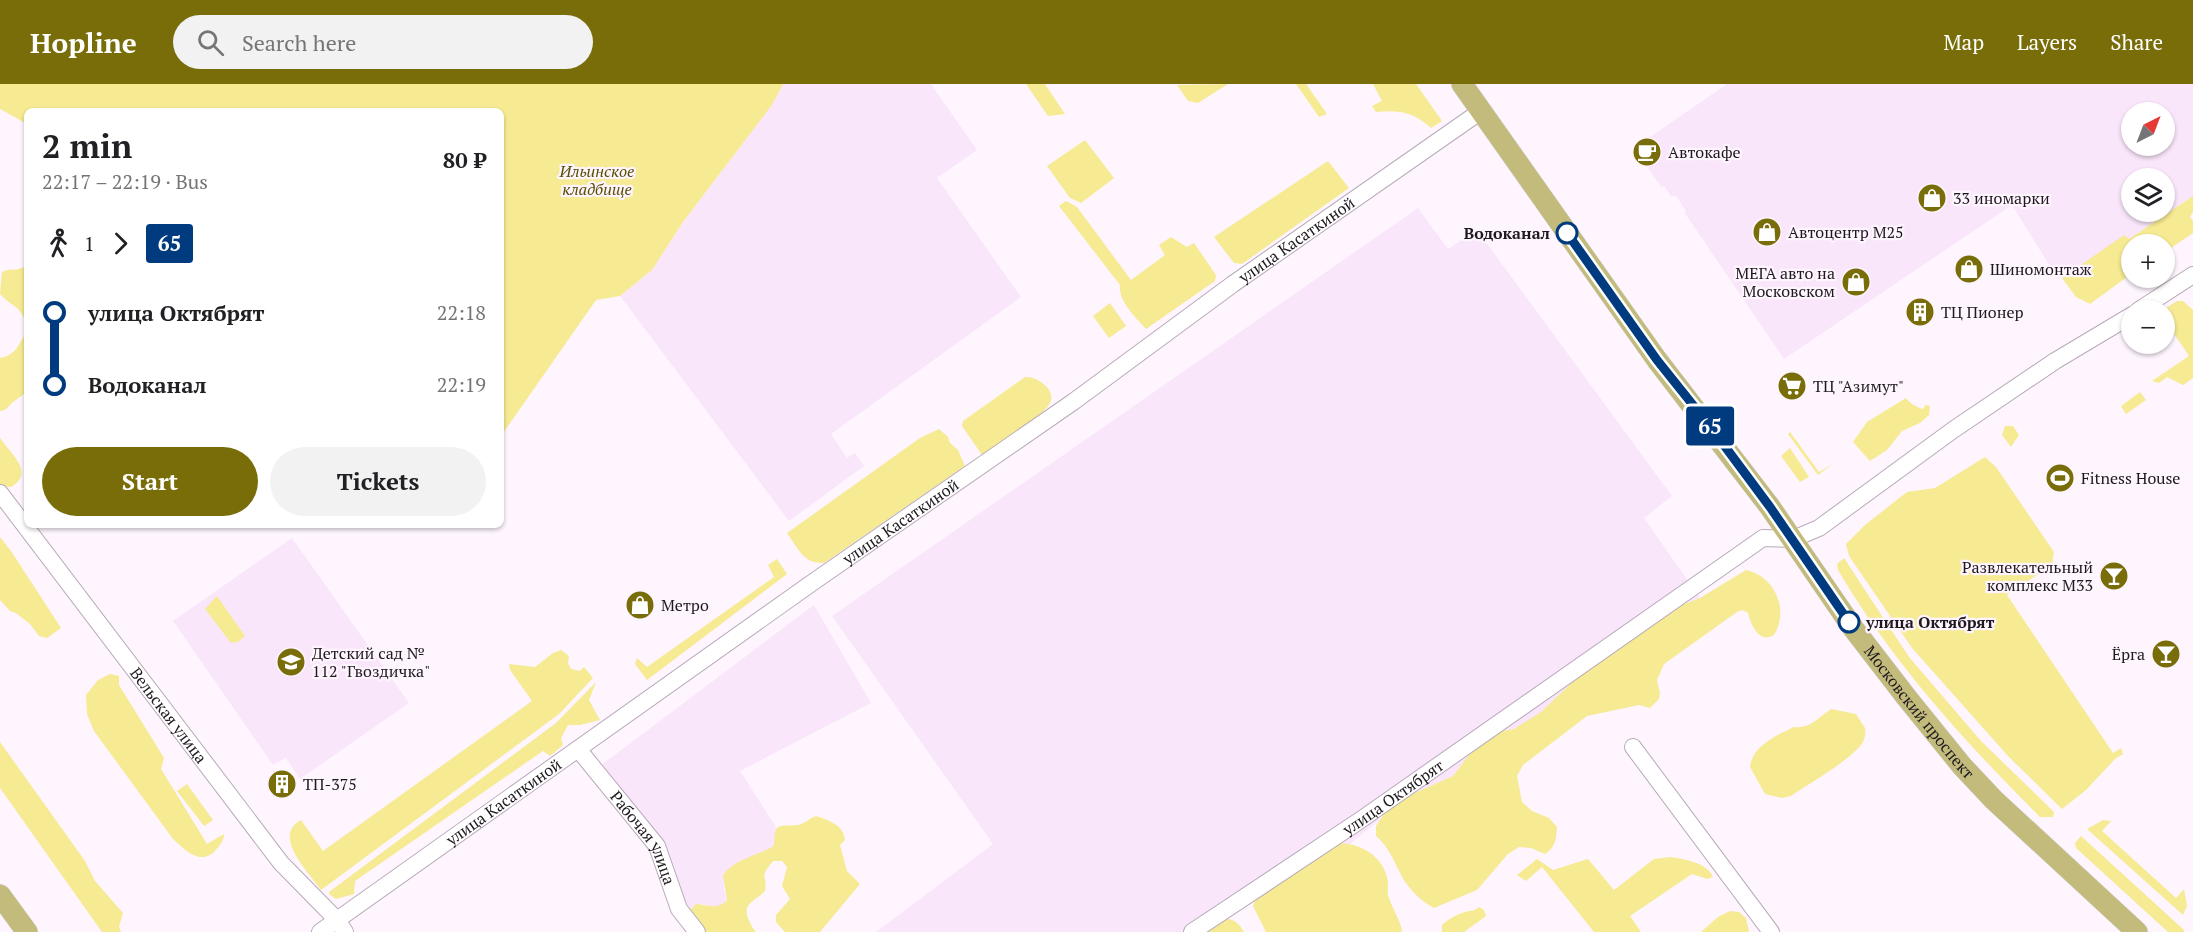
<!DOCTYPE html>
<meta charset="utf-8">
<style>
body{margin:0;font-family:"PT Serif",serif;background:#f2f2f2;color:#202124;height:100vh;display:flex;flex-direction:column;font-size:22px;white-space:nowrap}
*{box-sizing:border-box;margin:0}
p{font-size:20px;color:#757577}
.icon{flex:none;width:33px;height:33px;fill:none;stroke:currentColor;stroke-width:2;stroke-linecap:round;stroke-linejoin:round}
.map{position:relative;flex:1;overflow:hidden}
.side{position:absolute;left:24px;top:24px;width:480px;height:420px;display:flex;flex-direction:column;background:#fff;border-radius:9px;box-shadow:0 2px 4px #0004}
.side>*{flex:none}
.badge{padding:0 12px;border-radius:4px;font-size:21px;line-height:39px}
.needle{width:39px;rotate:42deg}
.buttons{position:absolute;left:2121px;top:18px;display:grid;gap:12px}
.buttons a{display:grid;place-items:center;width:54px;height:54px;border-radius:50%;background:#fff;box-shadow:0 2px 4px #0004;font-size:30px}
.map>.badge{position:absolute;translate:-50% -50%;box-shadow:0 0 0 3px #fff}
.legs{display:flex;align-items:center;gap:9px;height:66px;padding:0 18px;font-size:20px}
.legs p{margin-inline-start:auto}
.head{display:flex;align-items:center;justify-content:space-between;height:102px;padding:0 18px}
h1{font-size:33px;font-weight:600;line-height:45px}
.cta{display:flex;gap:12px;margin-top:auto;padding:12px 18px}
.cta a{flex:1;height:69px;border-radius:36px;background:#796d09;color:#fff;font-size:24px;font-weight:600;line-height:69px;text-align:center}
.cta a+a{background:#f2f2f2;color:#202124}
ul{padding:0 18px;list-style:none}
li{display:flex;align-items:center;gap:21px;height:72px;font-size:22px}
li i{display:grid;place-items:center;width:9px;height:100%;margin:0 8px;background:currentColor}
li i::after{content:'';width:15px;height:15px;margin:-8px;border:4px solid;border-radius:50%;background:#fff}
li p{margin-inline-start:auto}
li:first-child i{background:linear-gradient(#0000 50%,currentColor 0)}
li:last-child i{background:linear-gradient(currentColor 50%,#0000 0)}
header{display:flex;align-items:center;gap:36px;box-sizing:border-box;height:84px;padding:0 30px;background:#796d09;color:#fff}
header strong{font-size:28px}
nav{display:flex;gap:33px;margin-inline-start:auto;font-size:21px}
.search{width:420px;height:54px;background:#f2f2f2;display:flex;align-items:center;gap:15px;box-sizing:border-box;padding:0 21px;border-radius:33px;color:#757577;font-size:22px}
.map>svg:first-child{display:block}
.built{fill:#fae6fb;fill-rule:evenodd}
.green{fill:#f6ea92}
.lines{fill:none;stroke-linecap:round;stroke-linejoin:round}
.minor-casing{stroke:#b8aab9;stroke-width:18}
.major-casing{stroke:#d6d6d6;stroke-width:22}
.minor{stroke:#fff;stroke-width:16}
.major{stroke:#c2bb7c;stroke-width:21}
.line-1-casing{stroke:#fff;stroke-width:14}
.line-1{stroke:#003b80;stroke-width:9}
.stop-1-dot{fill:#fff;stroke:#003b80;stroke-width:3}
.labels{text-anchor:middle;stroke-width:4.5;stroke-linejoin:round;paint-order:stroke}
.poi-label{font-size:16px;fill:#1e191e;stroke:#fef5fe;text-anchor:start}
.park-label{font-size:16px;font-style:italic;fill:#584f03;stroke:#fef5fe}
.stop-label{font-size:16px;font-weight:bold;fill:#1e191e;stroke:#fef5fe;text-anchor:end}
.street-label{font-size:16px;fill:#1e191e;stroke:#fef5fe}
</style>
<header>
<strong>Hopline</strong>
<div class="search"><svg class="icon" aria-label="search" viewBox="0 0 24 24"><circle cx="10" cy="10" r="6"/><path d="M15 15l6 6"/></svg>Search here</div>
<nav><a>Map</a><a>Layers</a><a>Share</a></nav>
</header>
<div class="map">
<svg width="2193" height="848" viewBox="0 0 2193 848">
<rect width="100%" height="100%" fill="#fef5fe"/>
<g class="built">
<path d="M783,0H931L977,66L937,94L1021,213L831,350L847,374L855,369L864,382L789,437L620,212L652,186L683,138L772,21Z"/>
<path d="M1727,0H2193V112L2129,155L2058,195L2012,121L1784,275L1684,128L1686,127L1676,112H1671L1664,102L1661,103L1634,64ZM2132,28H2164V62H2132ZM2132,94H2164V128H2132Z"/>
<path d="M1418,124L1448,165L1477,146L1672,412L1644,434L1700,514L1679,522L1583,588L1541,628L1524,640L1514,645L1503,647L1488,655L1468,672L1453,692L1399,716L1380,733L1378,737L1349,761L1343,759L1286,796L1196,848H876L993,760L832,532Z"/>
<path d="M292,454L409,619L300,695L286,674L273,681L173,537Z"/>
<path d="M814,521L871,619L740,687L776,743L774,761L770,765L740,777L725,789L724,805L727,816L720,823L700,820L694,821L690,826L681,823L662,758L600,682Z"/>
</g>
<g class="green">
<path d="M0,0H783L772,21L683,138L652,186L620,212L596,216L501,352V27H27V40L0,25Z"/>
<path d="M1026,0H1045L1065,30L1048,32Z"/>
<path d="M1228,0L1198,19L1188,17L1177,1Z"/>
<path d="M1296,0H1306L1327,30L1319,33Z"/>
<path d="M1373,0H1416L1442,37L1431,44C1413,28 1400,26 1376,28L1372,22L1382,17Z"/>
<path d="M1085,56L1114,94L1081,119L1070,114L1047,82Z"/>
<path d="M1328,77L1349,104L1242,180L1234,179L1214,153Z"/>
<path d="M2193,112V128L2190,133L2193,137V149L2165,168L2164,160H2132L2131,190L2090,220L2076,213L2062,194L2124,151L2129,155Z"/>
<path d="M1066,117L1077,123L1131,196L1165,171L1159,161L1171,153L1187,163L1194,159L1216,191L1215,197L1146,245C1136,234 1118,217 1120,201L1059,122Z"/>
<path d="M27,181V240C18,219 14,225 0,210L2,188C11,183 15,189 27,181Z"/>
<path d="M2177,217H2183L2193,226V294L2183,301L2167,293L2159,299L2152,297L2189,272L2166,238H2165L2164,226H2163Z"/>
<path d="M1110,219L1126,242L1109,254L1093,232Z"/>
<path d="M27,247V308L13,318L5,326L0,327V274C17,271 19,259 27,247Z"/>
<path d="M1025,293C1034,293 1039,296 1046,302C1051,307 1053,313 1050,319C1044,332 997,361 982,371L962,342L963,337Z"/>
<path d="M2140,308L2146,316L2126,330L2121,322Z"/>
<path d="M1906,314C1909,319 1917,323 1923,325L1926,321L1930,322L1929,331L1920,339L1902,347L1887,366L1870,377L1853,358L1867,338Z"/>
<path d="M2005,342H2013L2019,351L2011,363L2002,351Z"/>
<path d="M939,345L948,353L950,359L958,366L965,382L824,479C803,480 798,464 787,449L920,354Z"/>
<path d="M1790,348L1819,388L1833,380L1818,391L1788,350Z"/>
<path d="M0,354C10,369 36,389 11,403L0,402Z"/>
<path d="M1790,364L1809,393L1800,398L1781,372Z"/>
<path d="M1985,373L1996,383L2054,468L2052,481L2007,511L2113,669L2121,664L2123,670L2115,675L2086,706L2062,725L2008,672L1912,564L1849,472L1846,460L1865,441L1907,408L1935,404Z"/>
<path d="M0,453L11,467L61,544L47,554L39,552L30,540L16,529L10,527L0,516Z"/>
<path d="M1844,474L1909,573L1981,657L2054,728L2053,733H2040C1965,658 1892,578 1838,486L1837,480Z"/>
<path d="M777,475L787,490L647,596L635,580L637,574L647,583L774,493L768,481Z"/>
<path d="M1746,486C1774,492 1790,525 1774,551C1759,560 1751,541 1748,529L1742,526L1737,528L1664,580L1657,596L1660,609L1659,615L1650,624L1639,621L1587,632L1523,681L1517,692L1522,718L1532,727L1549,734L1557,743C1556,755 1556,763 1545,770L1531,764L1519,763L1508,770L1477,806L1434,824C1420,817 1407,803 1400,789C1393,775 1388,762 1376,752V742L1387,725L1399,716L1453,692L1471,668L1488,655L1503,647L1514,645L1541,628L1583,588L1679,522L1700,514Z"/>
<path d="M217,512L245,552L238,558L231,559L205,525Z"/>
<path d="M561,566L569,572L568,579L571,585L580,587L584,583L593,594L559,630L321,806C309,789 271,752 301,736L323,767L532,617L510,586L509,580L535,583L553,569Z"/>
<path d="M110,590L119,592V601L164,674L161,685L207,760L224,750C224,757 220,761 215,767C200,782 185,766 173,755L94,647L87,630L86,611L98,596Z"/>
<path d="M596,598L589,616L600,636L580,641H568L561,654L563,661L550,672L543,667L355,797L354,810L336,815L329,810V808L556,639Z"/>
<path d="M1831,625L1856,630L1865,644C1866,648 1865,654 1863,658C1854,674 1807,701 1791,712L1782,714L1765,710L1750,683C1752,662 1777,651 1794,643C1810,645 1819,633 1831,625Z"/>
<path d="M0,658L85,777L95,797L123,829L119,843L121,848H102L0,704Z"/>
<path d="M187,700L213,736L204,742L177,707Z"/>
<path d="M816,732C828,736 844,741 845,756L840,761L847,787L860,800L820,848H785L776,838V831L790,815L782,802L787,783L782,777H773C758,795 768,790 765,807C756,817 742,819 748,834C751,840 752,844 756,848H705L691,831L690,826L696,820C709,821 718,826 727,816L723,791C734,775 756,772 772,763L774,761C775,737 777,743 798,741C804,740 810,734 816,732Z"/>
<path d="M2103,736L2111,737L2102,747L2176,814L2184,805L2187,822L2183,831L2087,745Z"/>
<path d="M2081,752L2184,846V848H2168L2076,764L2075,759Z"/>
<path d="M1337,759C1359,759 1381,770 1387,793C1389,799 1387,805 1388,811C1390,819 1399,835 1402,845L1401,848H1266L1253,822L1256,812L1270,803L1286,796L1298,785Z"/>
<path d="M1671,773C1684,775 1708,779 1713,793L1707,795L1692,790L1630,832L1641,848H1594L1542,783L1526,797L1517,791L1537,775L1553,786L1588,775L1614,806L1654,775Z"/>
<path d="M1479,823L1484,826L1486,832L1464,848H1442V841C1447,836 1457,830 1465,828C1471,826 1473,828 1479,823Z"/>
<path d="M1730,827L1739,828L1746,834L1749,848H1701L1718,833Z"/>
<path d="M1226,835C1235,835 1239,840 1244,848H1196Z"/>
</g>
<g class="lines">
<g class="minor-casing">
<g id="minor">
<path d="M2139,226L2193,191"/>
<path id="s1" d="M0,409L281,779L337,836L345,848"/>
<path d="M1633,663L1771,848"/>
<path id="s2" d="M578,665L657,762L679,825L697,848"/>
<path id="s3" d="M320,848L816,496L1073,318L1233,200L1481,27"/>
<path id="s4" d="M1192,848L1359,737L1763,454L1793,455L1819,444L1953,346L2055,277L2132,231"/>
</g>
</g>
<g class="major-casing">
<g id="major">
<path id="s5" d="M1462,0L1657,276L1770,423L1853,544L1907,614L1962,682L1994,716L2137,848"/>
<path d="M0,811L27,848"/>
</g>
</g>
<use href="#minor" class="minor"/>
<use href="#major" class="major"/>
</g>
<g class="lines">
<g class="line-1-casing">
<path id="line-1" d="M1567,149L1657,276L1709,341L1770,423L1849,538"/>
</g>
<use href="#line-1" class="line-1"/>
</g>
<defs>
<g id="cafe-disc" transform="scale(1.5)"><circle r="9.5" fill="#796d09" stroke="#fef5fe"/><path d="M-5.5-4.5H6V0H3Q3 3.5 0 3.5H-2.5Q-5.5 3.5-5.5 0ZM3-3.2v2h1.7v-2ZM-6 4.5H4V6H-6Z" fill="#fff"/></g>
<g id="shop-disc" transform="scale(1.5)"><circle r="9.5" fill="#796d09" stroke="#fef5fe"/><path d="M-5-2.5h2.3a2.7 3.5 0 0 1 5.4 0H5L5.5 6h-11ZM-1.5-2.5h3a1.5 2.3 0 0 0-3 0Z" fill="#fff"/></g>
<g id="building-disc" transform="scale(1.5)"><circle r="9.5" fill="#796d09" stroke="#fef5fe"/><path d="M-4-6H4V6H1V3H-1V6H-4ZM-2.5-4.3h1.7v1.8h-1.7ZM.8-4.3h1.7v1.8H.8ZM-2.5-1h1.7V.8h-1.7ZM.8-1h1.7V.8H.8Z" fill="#fff"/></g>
<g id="supermarket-disc" transform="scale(1.5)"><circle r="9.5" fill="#796d09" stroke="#fef5fe"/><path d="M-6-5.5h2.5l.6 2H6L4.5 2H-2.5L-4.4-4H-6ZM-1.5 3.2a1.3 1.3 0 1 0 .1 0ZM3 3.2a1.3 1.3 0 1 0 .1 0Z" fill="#fff"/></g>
<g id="stadium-disc" transform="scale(1.5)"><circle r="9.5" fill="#796d09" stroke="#fef5fe"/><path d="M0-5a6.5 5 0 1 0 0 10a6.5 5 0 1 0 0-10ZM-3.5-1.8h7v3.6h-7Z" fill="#fff"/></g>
<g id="bar-disc" transform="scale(1.5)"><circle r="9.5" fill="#796d09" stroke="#fef5fe"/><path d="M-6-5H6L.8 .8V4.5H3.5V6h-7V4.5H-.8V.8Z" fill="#fff"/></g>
<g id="school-disc" transform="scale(1.5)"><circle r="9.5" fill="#796d09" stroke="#fef5fe"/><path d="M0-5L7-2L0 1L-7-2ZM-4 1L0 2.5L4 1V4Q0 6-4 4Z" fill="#fff"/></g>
</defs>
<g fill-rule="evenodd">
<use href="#cafe-disc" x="1647" y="68"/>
<use href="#shop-disc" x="1932" y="114"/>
<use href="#shop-disc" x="1767" y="148"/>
<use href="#shop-disc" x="1969" y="185"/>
<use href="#shop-disc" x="1856" y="198"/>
<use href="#building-disc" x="1920" y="228"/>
<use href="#supermarket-disc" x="1792" y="302"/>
<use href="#stadium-disc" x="2060" y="394"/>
<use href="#bar-disc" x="2114" y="492"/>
<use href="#shop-disc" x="640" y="521"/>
<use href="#bar-disc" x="2166" y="570"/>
<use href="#school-disc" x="291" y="578"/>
<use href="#building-disc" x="282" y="700"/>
</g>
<g class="stop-1-dot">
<circle cx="1567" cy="149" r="10"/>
<circle cx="1849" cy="538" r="10"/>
</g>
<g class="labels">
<g class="poi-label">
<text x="1668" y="74">Автокафе</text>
<text x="1953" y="120">33 иномарки</text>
<text x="1788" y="154">Автоцентр М25</text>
<text x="1990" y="191">Шиномонтаж</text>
<text x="1835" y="195" text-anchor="end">МЕГА авто на<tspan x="1835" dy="18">Московском</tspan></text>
<text x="1941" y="234">ТЦ Пионер</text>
<text x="1813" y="308">ТЦ "Азимут"</text>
<text x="2081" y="400">Fitness House</text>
<text x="2093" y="489" text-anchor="end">Развлекательный<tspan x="2093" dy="18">комплекс М33</tspan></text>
<text x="661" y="527">Метро</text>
<text x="312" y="575">Детский сад №<tspan x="312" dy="18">112 "Гвоздичка"</tspan></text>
<text x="2145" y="576" text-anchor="end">Ёрга</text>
<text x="303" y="706">ТП-375</text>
</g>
<g class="park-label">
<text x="597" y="93">Ильинское<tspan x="597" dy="18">кладбище</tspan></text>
</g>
<g class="stop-label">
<text x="1550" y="155">Водоканал</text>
<text x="1866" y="544" text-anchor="start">улица Октябрят</text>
</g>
<g class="street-label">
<text dy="6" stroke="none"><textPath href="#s3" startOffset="1197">улица Касаткиной</textPath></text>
<text dy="6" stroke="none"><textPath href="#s3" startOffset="711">улица Касаткиной</textPath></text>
<text dy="6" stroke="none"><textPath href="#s5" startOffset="777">Московский проспект</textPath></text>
<text dy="6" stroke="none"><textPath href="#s1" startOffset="279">Вельская улица</textPath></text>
<text dy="6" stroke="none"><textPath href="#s4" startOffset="242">улица Октябрят</textPath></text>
<text dy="6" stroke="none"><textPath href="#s3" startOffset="225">улица Касаткиной</textPath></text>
<text dy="6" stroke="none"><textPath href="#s2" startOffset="111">Рабочая улица</textPath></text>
</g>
</g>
</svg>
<div class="buttons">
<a><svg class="needle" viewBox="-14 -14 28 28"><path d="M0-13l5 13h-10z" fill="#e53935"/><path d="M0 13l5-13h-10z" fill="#757577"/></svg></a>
<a><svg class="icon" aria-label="layers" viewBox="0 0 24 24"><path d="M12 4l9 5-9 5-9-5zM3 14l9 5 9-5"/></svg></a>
<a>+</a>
<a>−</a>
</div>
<b class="badge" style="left:1710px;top:342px;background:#003b80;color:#fff">65</b>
<section class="side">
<div class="head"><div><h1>2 min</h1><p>22:17 – 22:19 · Bus</p></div><b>80 ₽</b></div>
<div class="legs"><svg class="icon" aria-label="walk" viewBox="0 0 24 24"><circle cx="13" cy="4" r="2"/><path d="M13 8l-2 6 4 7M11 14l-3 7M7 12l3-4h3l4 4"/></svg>1<svg class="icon" aria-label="forward" viewBox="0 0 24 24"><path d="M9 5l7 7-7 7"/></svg><b class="badge" style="background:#003b80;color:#fff">65</b></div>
<ul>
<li><i style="color:#003b80"></i><b>улица Октябрят</b><p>22:18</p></li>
<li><i style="color:#003b80"></i><b>Водоканал</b><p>22:19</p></li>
</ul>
<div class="cta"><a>Start</a><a>Tickets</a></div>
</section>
</div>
